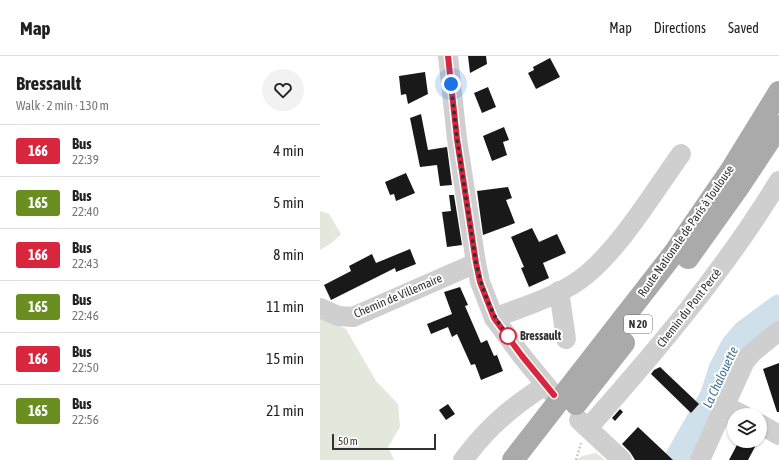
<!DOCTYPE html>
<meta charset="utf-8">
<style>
body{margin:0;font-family:"Asap Condensed",sans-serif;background:#f2f2f2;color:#222;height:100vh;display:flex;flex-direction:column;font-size:15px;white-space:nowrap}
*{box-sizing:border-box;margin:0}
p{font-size:13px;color:#767676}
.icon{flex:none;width:22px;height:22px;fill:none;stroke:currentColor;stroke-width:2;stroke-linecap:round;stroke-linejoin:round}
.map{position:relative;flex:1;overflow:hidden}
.details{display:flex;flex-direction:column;background:#fff;width:320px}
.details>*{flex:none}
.badge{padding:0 8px;border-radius:3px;font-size:14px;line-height:26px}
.tools{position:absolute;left:407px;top:352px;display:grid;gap:8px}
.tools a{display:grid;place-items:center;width:40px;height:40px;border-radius:50%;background:#fff;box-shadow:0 1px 3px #0004;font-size:20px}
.scale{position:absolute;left:12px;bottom:10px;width:104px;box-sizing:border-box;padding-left:4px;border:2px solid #323232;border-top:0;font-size:11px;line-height:14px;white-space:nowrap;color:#323232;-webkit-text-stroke:3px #fff;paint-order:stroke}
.you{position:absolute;width:20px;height:20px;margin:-10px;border:3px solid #fff;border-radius:50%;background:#1a73e8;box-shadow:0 0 0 6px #1a73e833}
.map>.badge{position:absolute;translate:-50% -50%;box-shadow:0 0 0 2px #fff}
.round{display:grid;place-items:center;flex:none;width:42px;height:42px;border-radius:21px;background:#f2f2f2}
.head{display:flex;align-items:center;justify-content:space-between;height:68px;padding:0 16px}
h1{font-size:19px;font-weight:700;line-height:30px}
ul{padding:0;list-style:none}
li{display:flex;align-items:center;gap:12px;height:52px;padding:0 16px;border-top:1px solid #e0e0e0}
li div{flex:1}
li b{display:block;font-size:15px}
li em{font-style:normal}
li .badge{min-width:44px;font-weight:700;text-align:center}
header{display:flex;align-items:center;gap:24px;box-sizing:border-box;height:56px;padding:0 20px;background:#fff;border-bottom:1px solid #e0e0e0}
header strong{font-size:19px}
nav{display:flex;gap:22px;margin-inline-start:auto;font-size:14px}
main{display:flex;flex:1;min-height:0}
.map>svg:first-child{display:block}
.green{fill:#e2e8dc}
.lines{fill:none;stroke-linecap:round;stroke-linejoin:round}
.river{stroke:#d0e0eb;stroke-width:25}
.building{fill:#191919}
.path{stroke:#c9c9c9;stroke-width:2.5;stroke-dasharray:2 2;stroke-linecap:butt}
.minor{stroke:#cfcfcf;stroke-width:20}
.major{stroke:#aaa;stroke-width:22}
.line-casing{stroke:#fff;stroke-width:9}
.line{stroke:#d7263d;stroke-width:6}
.walk{stroke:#323232;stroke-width:4;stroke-dasharray:0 7.2}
.stop-dot{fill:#fff;stroke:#d7263d;stroke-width:2}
.labels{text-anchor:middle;stroke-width:4;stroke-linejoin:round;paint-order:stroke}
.shield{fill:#fff;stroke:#707070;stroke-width:1}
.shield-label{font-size:11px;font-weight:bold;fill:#323232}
.street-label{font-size:12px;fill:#323232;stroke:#fff}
.stop-label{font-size:12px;font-weight:bold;fill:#323232;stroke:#fff;text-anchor:start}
.water-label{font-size:13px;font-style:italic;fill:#447090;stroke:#fff}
</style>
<header>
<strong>Map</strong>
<nav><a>Map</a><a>Directions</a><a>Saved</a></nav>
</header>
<main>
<section class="details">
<div class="head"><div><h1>Bressault</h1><p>Walk · 2 min · 130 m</p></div><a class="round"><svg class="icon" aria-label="heart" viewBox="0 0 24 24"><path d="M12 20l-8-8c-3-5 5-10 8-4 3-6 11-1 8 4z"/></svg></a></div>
<ul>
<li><span class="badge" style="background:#d7263d;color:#fff">166</span><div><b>Bus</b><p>22:39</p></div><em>4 min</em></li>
<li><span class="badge" style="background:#6b8e23;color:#fff">165</span><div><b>Bus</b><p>22:40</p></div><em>5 min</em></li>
<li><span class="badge" style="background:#d7263d;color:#fff">166</span><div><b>Bus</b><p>22:43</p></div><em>8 min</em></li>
<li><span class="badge" style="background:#6b8e23;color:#fff">165</span><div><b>Bus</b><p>22:46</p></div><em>11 min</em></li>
<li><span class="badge" style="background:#d7263d;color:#fff">166</span><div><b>Bus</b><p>22:50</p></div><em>15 min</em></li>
<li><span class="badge" style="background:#6b8e23;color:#fff">165</span><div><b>Bus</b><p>22:56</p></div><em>21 min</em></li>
</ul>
</section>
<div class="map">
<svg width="459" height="404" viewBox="0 0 459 404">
<rect width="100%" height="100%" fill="#fff"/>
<g class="green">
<path d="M0,155L9,158L21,178L13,186L0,194Z"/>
<path d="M0,260L26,273L56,325L78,348L80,371L68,391L74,404H0Z"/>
<path d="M276,397L285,404H256L262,400Z"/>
</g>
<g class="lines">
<path class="river" d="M356,404L392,341L401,313L413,290L425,276L459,251"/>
</g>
<g class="building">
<path d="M148,0H166L167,8L150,17Z"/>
<path d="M230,2L240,21L216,33L208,17L214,14L213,11Z"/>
<path d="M105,16L108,38L88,48L86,38L81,39L79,20Z"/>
<path d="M168,31L176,51L162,57L154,37Z"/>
<path d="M101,58L108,94L127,91L132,129L120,130L117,109L100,111L90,62Z"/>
<path d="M184,71L189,84L183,86L187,99L172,105L163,80Z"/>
<path d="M86,117L95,137L76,145L74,138L70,139L65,126Z"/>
<path d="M188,131L192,142L186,144L195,167L163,179L157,135Z"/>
<path d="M129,139H134L142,189L127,191L122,156L131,155Z"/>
<path d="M212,172L219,186L237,178L246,197L223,207L229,222L209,231L201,212L204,211L191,181Z"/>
<path d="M90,193L96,208L76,216L75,212L11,244L4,229L31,215L29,210L52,198L56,207Z"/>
<path d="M140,231L148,249L145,250L161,287L167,284L174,300L177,299L183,315L161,324L155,308L151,309L137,278L132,281L128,271L111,278L107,268L132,258L124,236Z"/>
<path d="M459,307V356H457L443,313Z"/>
<path d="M340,311L379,348L371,357L331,318L334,314Z"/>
<path d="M128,348L135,358L126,364L119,354Z"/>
<path d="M300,353L303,356L295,365L292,362Z"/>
<path d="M318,371L353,404H315L310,396L302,388Z"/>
<path d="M419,385H429L436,389L428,404H409Z"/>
</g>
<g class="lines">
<path class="path" d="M256,404L261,387"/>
<g class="minor">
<path d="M128,0L137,83L156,207L160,226L174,262L202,300L234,339"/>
<path d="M239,235L246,283"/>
<path d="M0,252L18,260L33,261L156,207"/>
<path d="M174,262C202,251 233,242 258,225C296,199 333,137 361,98"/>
<path d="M405,350L423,359"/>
<path d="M259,364L302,404"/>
<path d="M440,368L459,379"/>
<path d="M268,372C337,294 405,214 459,125"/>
<path d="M143,404C169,370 189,353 224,330"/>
<path d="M380,404L425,305L433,296L459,275"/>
</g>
<g class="major">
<path d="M368,202L420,129L459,70"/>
<path d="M256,348L304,287"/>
<path d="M193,404L354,197L411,114L459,36"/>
</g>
</g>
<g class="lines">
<g class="line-casing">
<path id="line" d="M128,0L137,83L156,207L160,226L174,262L202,300L234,339"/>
</g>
<use href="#line" class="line"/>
<path class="walk" d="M131,28L137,83L156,207C162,233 171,259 188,280"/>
</g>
<circle class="stop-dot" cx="188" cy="280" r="8"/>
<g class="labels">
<rect class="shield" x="304" y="259" width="28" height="18" rx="3"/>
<g class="shield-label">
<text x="318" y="272">N 20</text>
</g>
<g class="street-label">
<text transform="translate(366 175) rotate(-55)" y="4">Route Nationale de Paris à Toulouse</text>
<text transform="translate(78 240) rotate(-23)" y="4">Chemin de Villemaire</text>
<text transform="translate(369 252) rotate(-52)" y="4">Chemin du Pont Percé</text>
</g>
<g class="stop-label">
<text x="200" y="284">Bressault</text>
</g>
<g class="water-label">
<text transform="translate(400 321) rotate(-65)" y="5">La Chalouette</text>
</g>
</g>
</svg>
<div class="tools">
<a><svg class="icon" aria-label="layers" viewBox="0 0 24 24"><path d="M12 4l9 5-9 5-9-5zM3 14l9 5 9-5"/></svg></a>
</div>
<div class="scale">50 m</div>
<div class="you" style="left:131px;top:28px"></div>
</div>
</main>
